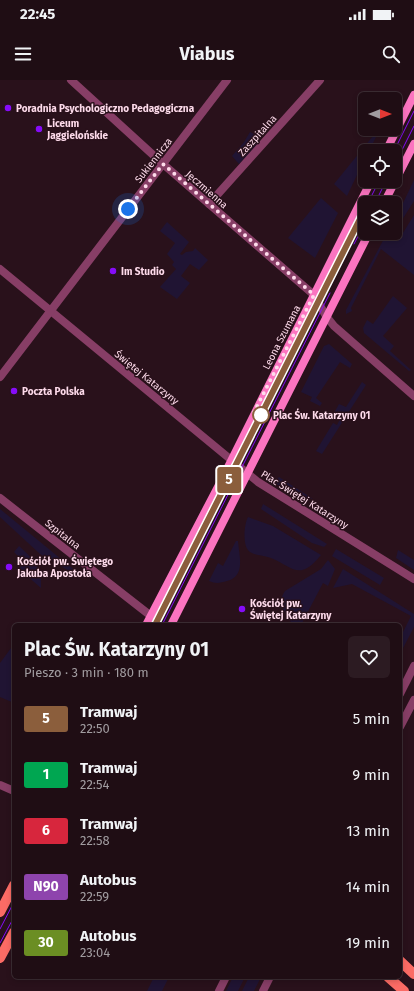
<!DOCTYPE html>
<html lang="pl">
<meta charset="utf-8">
<style>
body{margin:0;font-family:"Fira Sans",sans-serif;background:#2c1b22;color:#f1f3f6;height:100vh;display:flex;flex-direction:column;font-size:15px;white-space:nowrap}
*{box-sizing:border-box;margin:0}
p{font-size:13px;color:#a19ca0}
.icon{flex:none;width:22px;height:22px;fill:none;stroke:currentColor;stroke-width:2;stroke-linecap:round;stroke-linejoin:round}
.map{position:relative;flex:1;overflow:hidden}
.panel{position:absolute;left:12px;top:543px;width:390px;height:356px;display:flex;flex-direction:column;background:#1f0d14;border-radius:6px;box-shadow:0 2px 6px #0003,0 0 0 1px #3c2d34}
.panel>*{flex:none}
.badge{padding:0 8px;border-radius:3px;font-size:14px;line-height:26px}
.needle{width:26px;rotate:90deg}
.buttons{position:absolute;left:358px;top:12px;display:grid;gap:8px}
.buttons a{display:grid;place-items:center;width:44px;height:44px;border-radius:6px;background:#1f0d14;box-shadow:0 2px 6px #0003,0 0 0 1px #3c2d34;font-size:20px}
.you{position:absolute;width:20px;height:20px;margin:-10px;border:3px solid #fff;border-radius:50%;background:#1a73e8;box-shadow:0 0 0 6px #1a73e833}
.map>.badge{position:absolute;translate:-50% -50%;box-shadow:0 0 0 2px #fff}
.round{display:grid;place-items:center;flex:none;width:42px;height:42px;border-radius:6px;background:#2c1b22}
.headline{display:flex;align-items:center;justify-content:space-between;height:68px;padding:0 12px}
h1{font-size:19px;font-weight:700;line-height:30px}
ul{padding:0;list-style:none}
li{display:flex;align-items:center;gap:12px;height:56px;padding:0 12px}
li div{flex:1}
li b{display:block;font-size:15px}
li em{font-style:normal}
li .badge{min-width:44px;font-weight:700;text-align:center}
.status{display:flex;justify-content:space-between;align-items:center;height:28px;padding:0 20px;background:#1f0d14;direction:ltr}
.status svg{height:11px;fill:currentColor}
header{display:flex;justify-content:space-between;align-items:center;height:52px;padding:0 12px;background:#1f0d14;font-size:18px;font-weight:700}
.map>svg:first-child{display:block}
.green{fill:#201433}
.lines{fill:none;stroke-linecap:round;stroke-linejoin:round}
.street{stroke:#873e66;stroke-width:8}
.secondary{stroke:#fb74c0;stroke-width:8}
.primary{stroke:#fb6b65;stroke-width:10}
.tram{stroke:#860cf8;stroke-width:1}
.line-casing{stroke:#fff;stroke-width:9}
.line{stroke:#8b5e3c;stroke-width:6}
.walk{stroke:#fedbeb;stroke-width:4;stroke-dasharray:0 7.2}
.poi-dot{fill:#860cf8;stroke:#29111b;stroke-width:1.5}
.stop-dot{fill:#fff;stroke:#8b5e3c;stroke-width:2}
.labels{text-anchor:middle;stroke-width:3;stroke-linejoin:round;paint-order:stroke}
.poi-label{font-size:10px;font-weight:bold;fill:#fedbeb;stroke:#29111b;text-anchor:start}
.street-label{font-size:10px;fill:#fedbeb;stroke:#29111b}
.stop-label{font-size:10px;font-weight:bold;fill:#fedbeb;stroke:#29111b;text-anchor:start}
</style>
<div class="status"><b>22:45</b><svg viewBox="0 0 49 12"><path d="M0 12V9h3v3zM5 12V6h3v6zM10 12V3h3v9zM15 12V0h3v12zM26 1h20v11H26zM47 4h2v5h-2z"/></svg></div>
<header><svg class="icon" aria-label="menu" viewBox="0 0 24 24"><path d="M4 6h16M4 12h16M4 18h16"/></svg>Viabus<svg class="icon" aria-label="search" viewBox="0 0 24 24"><circle cx="10" cy="10" r="6"/><path d="M15 15l6 6"/></svg></header>
<div class="map">
<svg width="414" height="911" viewBox="0 0 414 911">
<rect width="100%" height="100%" fill="#29111b"/>
<g class="green">
<path d="M376,49H380L369,71H365V78L347,116L334,104L373,56L371,53Z"/>
<path d="M250,52L256,55L258,63L239,84L232,76L244,62Z"/>
<path d="M414,100V121L395,151V140Z"/>
<path d="M321,118L338,133L315,178L288,158Z"/>
<path d="M414,135V195L381,169L351,228L352,231L346,234V230L387,153H394L392,156L394,160L398,161Z"/>
<path d="M167,142L189,162L180,174L182,175L186,172L193,171L195,168L208,180L199,190L190,184L181,196L190,203L177,219L160,207L176,189L172,185L174,182L167,174L175,163L160,151Z"/>
<path d="M393,216L407,228L383,256L394,266L390,271L411,290L409,291L364,253L363,248L367,240L373,244Z"/>
<path d="M329,264L352,284L350,288L340,282L316,318L322,323L320,326L310,321L312,317L301,312L324,266Z"/>
<path d="M362,302L366,305L322,374L316,371L333,343L337,345L341,337L334,333L339,324L346,327Z"/>
<path d="M279,397L313,419L290,413L274,403Z"/>
<path d="M263,424L327,464L324,467L312,463L261,429Z"/>
<path d="M0,429L78,493L76,495L40,474L0,437Z"/>
<path d="M248,437L273,446L321,475C299,502 293,487 271,478C264,475 256,476 250,472C242,467 244,444 248,437Z"/>
<path d="M236,461H238C239,476 246,496 227,501C220,503 216,504 209,501L218,483L223,486Z"/>
<path d="M19,466C34,480 42,486 41,508L19,489L22,484L18,480L20,478L14,472Z"/>
<path d="M336,469L384,498L380,505L332,476Z"/>
<path d="M398,470L414,480V490L396,478Z"/>
<path d="M328,480L335,489L328,506L323,503L301,545H293C286,534 276,524 285,511L321,489Z"/>
<path d="M343,489L414,534V547L400,574V558L411,536L352,504L333,508Z"/>
<path d="M14,564V623L0,617V583Z"/>
<path d="M154,897H169L162,911H147Z"/>
<path d="M233,897H245L238,911H226Z"/>
<path d="M249,897H261L254,911H242Z"/>
</g>
<g class="lines">
<g class="street">
<path d="M71,0L163,84L314,215L326,236L334,246L414,316"/>
<path d="M209,124L320,0"/>
<path d="M0,189L258,402L414,499"/>
<path d="M0,297L227,0"/>
<path d="M0,418L151,536"/>
<path d="M400,614L414,586"/>
<path d="M400,647L414,620"/>
<path d="M0,705L14,711"/>
<path d="M219,911L226,897"/>
<path d="M263,911L270,897"/>
</g>
<g class="secondary">
<path d="M386,71L414,15"/>
<path d="M384,123L414,64"/>
<path d="M146,545L221,401L371,101"/>
<path d="M171,545L369,153"/>
</g>
<g class="primary">
<path d="M0,832L14,805"/>
<path d="M0,878L14,852"/>
<path d="M400,881L414,894"/>
<path d="M388,897L404,911"/>
</g>
<g class="tram">
<path d="M394,71L414,31"/>
<path d="M395,84L414,46"/>
<path d="M368,123L379,101"/>
<path d="M375,123L386,101"/>
<path d="M354,164L365,143"/>
<path d="M155,545L365,129"/>
<path d="M162,545L330,213"/>
<path d="M0,849L14,822"/>
<path d="M0,863L14,837"/>
</g>
</g>
<g class="lines">
<g class="line-casing">
<path id="line" d="M155,545L365,129"/>
</g>
<use href="#line" class="line"/>
<path class="walk" d="M128,129L163,84L314,215L252,336L261,335"/>
</g>
<g class="poi-dot">
<circle cx="8" cy="28" r="4"/>
<circle cx="39" cy="49" r="4"/>
<circle cx="113" cy="191" r="4"/>
<circle cx="14" cy="311" r="4"/>
<circle cx="9" cy="487" r="4"/>
<circle cx="242" cy="529" r="4"/>
</g>
<circle class="stop-dot" cx="261" cy="335" r="8"/>
<g class="labels">
<g class="poi-label">
<text x="16" y="32">Poradnia Psychologiczno Pedagogiczna</text>
<text x="47" y="47">Liceum<tspan x="47" dy="12">Jaggielońskie</tspan></text>
<text x="121" y="195">Im Studio</text>
<text x="22" y="315">Poczta Polska</text>
<text x="17" y="485">Kościół pw. Świętego<tspan x="17" dy="12">Jakuba Apostoła</tspan></text>
<text x="250" y="527">Kościół pw.<tspan x="250" dy="12">Świętej Katarzyny</tspan></text>
</g>
<g class="street-label">
<text transform="translate(257 55) rotate(-48)" y="4">Zaszpitalna</text>
<text transform="translate(153 80) rotate(-52)" y="4">Sukiennicza</text>
<text transform="translate(207 109) rotate(41)" y="4">Jęczmienna</text>
<text transform="translate(281 257) rotate(-63)" y="4">Leona Szumana</text>
<text transform="translate(147 297) rotate(39)" y="4">Świętej Katarzyny</text>
<text transform="translate(305 419) rotate(32)" y="4">Plac Świętej Katarzyny</text>
<text transform="translate(63 454) rotate(38)" y="4">Szpitalna</text>
</g>
<g class="stop-label">
<text x="273" y="339">Plac Św. Katarzyny 01</text>
</g>
</g>
</svg>
<div class="buttons">
<a><svg class="needle" viewBox="-14 -14 28 28"><path d="M0-13l5 13h-10z" fill="#e53935"/><path d="M0 13l5-13h-10z" fill="#a19ca0"/></svg></a>
<a><svg class="icon" aria-label="locate" viewBox="0 0 24 24"><circle cx="12" cy="12" r="6"/><path d="M12 2v4M12 18v4M2 12h4M18 12h4"/></svg></a>
<a><svg class="icon" aria-label="layers" viewBox="0 0 24 24"><path d="M12 4l9 5-9 5-9-5zM3 14l9 5 9-5"/></svg></a>
</div>
<div class="you" style="left:128px;top:129px"></div>
<b class="badge" style="left:229px;top:400px;background:#8b5e3c;color:#fff">5</b>
<section class="panel">
<div class="headline"><div><h1>Plac Św. Katarzyny 01</h1><p>Pieszo · 3 min · 180 m</p></div><a class="round"><svg class="icon" aria-label="heart" viewBox="0 0 24 24"><path d="M12 20l-8-8c-3-5 5-10 8-4 3-6 11-1 8 4z"/></svg></a></div>
<ul>
<li><span class="badge" style="background:#8b5e3c;color:#fff">5</span><div><b>Tramwaj</b><p>22:50</p></div><em>5 min</em></li>
<li><span class="badge" style="background:#00a651;color:#fff">1</span><div><b>Tramwaj</b><p>22:54</p></div><em>9 min</em></li>
<li><span class="badge" style="background:#d7263d;color:#fff">6</span><div><b>Tramwaj</b><p>22:58</p></div><em>13 min</em></li>
<li><span class="badge" style="background:#8e44ad;color:#fff">N90</span><div><b>Autobus</b><p>22:59</p></div><em>14 min</em></li>
<li><span class="badge" style="background:#6b8e23;color:#fff">30</span><div><b>Autobus</b><p>23:04</p></div><em>19 min</em></li>
</ul>
</section>
</div>
